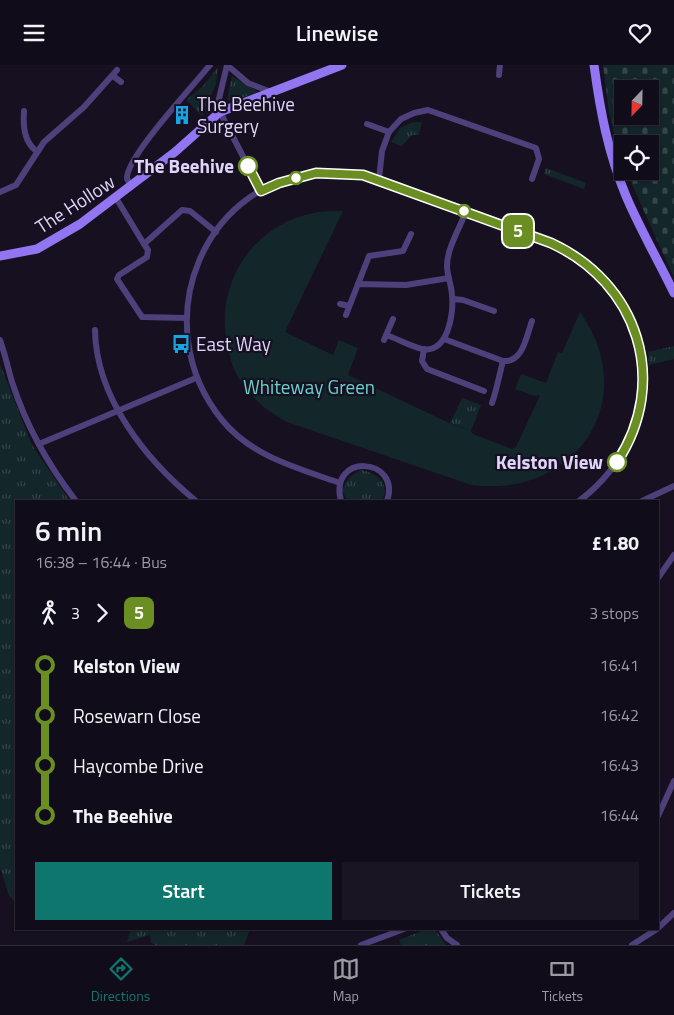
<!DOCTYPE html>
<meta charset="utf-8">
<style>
body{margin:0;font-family:"Titillium Web",sans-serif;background:#191522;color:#f1f3f6;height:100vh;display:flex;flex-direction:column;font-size:19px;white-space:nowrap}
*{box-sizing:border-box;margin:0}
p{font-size:16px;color:#9c9ba2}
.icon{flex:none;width:28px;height:28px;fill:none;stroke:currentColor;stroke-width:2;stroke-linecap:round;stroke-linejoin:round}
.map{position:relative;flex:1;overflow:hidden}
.panel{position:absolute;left:15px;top:435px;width:644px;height:430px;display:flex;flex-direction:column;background:#100c19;border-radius:0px;box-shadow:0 1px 4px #0004,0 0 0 1px #302c38}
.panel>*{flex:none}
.badge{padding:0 10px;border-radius:8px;font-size:18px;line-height:32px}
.needle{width:32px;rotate:202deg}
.controls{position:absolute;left:614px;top:15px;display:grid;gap:10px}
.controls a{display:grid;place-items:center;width:45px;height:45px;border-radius:0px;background:#100c19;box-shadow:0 1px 4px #0004,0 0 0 1px #302c38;font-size:25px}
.map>.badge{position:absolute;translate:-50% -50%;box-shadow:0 0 0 2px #fff}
.legs{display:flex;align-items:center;gap:8px;height:55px;padding:0 20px;font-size:16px}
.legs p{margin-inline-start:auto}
.overview{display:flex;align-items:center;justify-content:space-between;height:85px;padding:0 20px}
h1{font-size:28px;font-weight:600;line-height:38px}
.primary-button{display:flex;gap:10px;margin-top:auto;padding:10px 20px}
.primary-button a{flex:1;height:58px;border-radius:0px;background:#0f766e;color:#fff;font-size:20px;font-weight:600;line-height:58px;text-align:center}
.primary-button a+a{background:#191522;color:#f1f3f6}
ul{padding:0 20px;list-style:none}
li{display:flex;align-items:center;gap:18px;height:50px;font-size:19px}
li i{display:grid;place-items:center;width:8px;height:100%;margin:0 6px;background:currentColor}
li i::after{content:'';width:12px;height:12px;margin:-6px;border:4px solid;border-radius:50%;background:#100c19}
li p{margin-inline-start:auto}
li:first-child i{background:linear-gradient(#0000 50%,currentColor 0)}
li:last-child i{background:linear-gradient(currentColor 50%,#0000 0)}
header{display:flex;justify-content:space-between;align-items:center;height:65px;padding:0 20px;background:#100c19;font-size:22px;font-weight:600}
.menu{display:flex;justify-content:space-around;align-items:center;height:70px;border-top:1px solid #302c38;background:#100c19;font-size:14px;color:#9c9ba2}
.menu a{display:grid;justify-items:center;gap:2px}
.menu .active{color:#0f766e}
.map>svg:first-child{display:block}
.grass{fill:url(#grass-tufts)}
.cemetery{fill:url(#cemetery-stones);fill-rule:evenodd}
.park{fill:#13262a}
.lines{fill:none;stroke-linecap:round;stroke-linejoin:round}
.street{stroke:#4e407a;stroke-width:6}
.secondary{stroke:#9275f0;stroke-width:9}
.line-1-casing{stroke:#fff;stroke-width:11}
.line-1{stroke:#6b8e23;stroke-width:8}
.stop-1-dot{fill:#fff;stroke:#6b8e23;stroke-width:2.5}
.labels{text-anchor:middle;stroke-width:4.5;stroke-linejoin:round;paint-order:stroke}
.poi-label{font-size:19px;fill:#e0d4fa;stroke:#161021;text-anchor:start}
.stop-label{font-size:19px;font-weight:bold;fill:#e0d4fa;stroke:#161021;text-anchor:end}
.street-label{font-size:19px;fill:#e0d4fa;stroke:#161021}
.park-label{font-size:19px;fill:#68d2cd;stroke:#161021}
</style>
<header><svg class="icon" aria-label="menu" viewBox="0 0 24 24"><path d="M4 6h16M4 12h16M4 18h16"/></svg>Linewise<svg class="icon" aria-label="heart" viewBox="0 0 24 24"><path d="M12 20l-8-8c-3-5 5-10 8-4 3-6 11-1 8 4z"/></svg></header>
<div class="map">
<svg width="674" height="880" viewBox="0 0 674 880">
<defs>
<pattern id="grass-tufts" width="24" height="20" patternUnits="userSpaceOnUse" patternTransform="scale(1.25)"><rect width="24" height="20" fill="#13262a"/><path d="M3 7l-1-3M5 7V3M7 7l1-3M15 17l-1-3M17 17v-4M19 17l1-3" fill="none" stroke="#35454a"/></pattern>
<pattern id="cemetery-stones" width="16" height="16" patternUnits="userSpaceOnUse" patternTransform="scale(1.25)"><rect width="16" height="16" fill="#13262a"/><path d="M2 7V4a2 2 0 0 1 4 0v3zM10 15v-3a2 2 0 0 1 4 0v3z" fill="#35454a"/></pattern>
</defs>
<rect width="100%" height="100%" fill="#161021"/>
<g class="grass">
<path d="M218,2L216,19L202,51L186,35L203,21Z"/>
<path d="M232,11L257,26V28L232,36L227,35Z"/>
<path d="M413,57H422L419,70H412L402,81L391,77L400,63Z"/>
<path d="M546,103L586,118L584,124L544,109Z"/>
<path d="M674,281V294L649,300L648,287Z"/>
<path d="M0,299L32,380L70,436H16V840L8,828L0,802Z"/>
<path d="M462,333L481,340L471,366L450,358Z"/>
<path d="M361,405C377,408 391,419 382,436H348L342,426C346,415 350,410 361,405Z"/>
<path d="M131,864H250L244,880H156L151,878L150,870L127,877Z"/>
<path d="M427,864L436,866L446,880H401L399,875Z"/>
</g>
<path class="cemetery" d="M603,0H674V213L626,106H650V79H622V99L609,47ZM622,24H650V51H622Z"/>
<path class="park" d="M343,146L285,267L333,290L339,275L358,283L348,310L447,357L471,366L473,369L512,384L516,382L540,330L535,331L515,324L521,309L546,318L558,287L562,288L580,247C643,335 575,434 471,420L287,357C269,347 254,336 242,318C233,306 230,293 227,279C215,219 251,161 313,148C322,146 333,146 343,146Z"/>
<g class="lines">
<g class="street">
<path d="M227,0L218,38L220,47L261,126"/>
<path d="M227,0L248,18L271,27"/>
<path d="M499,10L500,0"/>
<path d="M113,11L121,17"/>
<path d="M24,46C23,62 24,76 36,86"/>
<path d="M367,59L389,67"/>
<path d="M379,114L382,86L389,67L401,54L414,48L428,45L536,83L539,94L532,114"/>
<path d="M132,121L127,114C125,93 194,20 210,0"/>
<path d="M0,127L16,120L44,77L84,42L117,5"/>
<path d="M116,133L144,179"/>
<path d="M358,219L369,191L403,186L411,169"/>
<path d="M453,234L463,235L494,246"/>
<path d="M340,239L349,241"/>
<path d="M346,250L358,219L406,220L449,213"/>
<path d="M186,253L142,252L117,214L119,210L147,192L148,185L144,179L182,145L190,146L216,167"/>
<path d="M95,265C96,333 146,395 196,436"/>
<path d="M386,270C398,274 410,281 422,284C448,289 454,248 452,231C452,221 447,211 447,201C447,183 460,163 466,146"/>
<path d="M444,274L503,296C523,298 526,272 532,256"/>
<path d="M0,275C5,289 8,303 12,317C26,360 48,400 76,436"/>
<path d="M384,275L393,254"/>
<path d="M424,284L422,296L427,304L484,326"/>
<path d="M492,338C497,324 499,311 503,296"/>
<path d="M39,379L196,313"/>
<path d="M340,418C297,403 251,391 222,355C144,259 203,110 329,107C376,106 423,130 466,147C494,157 523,167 551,178C658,228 674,365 579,436"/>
<path d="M341,436C328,387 402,392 387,436"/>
<path d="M642,436L674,421"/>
<path d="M658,513L674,490"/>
<path d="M658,751L674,716"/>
<path d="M658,863L674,848"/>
<path d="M441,864L447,873L457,880"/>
<path d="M361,880L404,864"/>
<path d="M632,880L657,864"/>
</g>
<g class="secondary">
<path d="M594,0C600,45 608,88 626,131C640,164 658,195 674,228"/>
<path d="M0,191L37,184L80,159L175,87L220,47L342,0"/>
</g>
</g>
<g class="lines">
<g class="line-1-casing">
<path id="line-1" d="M248,101L261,126L279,118L316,108L363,110L551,178C638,218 670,316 617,397"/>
</g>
<use href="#line-1" class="line-1"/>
</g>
<defs>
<g id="building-bare" transform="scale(1.5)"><path d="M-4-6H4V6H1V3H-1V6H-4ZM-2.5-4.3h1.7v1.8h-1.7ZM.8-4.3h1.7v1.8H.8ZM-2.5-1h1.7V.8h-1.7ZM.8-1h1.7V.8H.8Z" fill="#19a4e1" stroke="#161021" stroke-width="2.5" paint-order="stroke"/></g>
<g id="bus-bare" transform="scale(1.5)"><path d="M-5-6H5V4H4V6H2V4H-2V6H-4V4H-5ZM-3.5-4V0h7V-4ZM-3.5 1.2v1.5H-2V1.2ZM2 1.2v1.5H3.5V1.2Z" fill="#19a4e1" stroke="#161021" stroke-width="2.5" paint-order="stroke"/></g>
</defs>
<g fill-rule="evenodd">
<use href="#building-bare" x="182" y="50"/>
<use href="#bus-bare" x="181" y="279"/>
</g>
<g class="stop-1-dot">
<circle cx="248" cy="101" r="9"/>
<circle cx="296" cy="113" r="6"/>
<circle cx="464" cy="146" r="6"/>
<circle cx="617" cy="397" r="9"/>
</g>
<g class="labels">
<g class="poi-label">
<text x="197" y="46">The Beehive<tspan x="197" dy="22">Surgery</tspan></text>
<text x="196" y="286">East Way</text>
</g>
<g class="stop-label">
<text x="234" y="108">The Beehive</text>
<text x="603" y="404">Kelston View</text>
</g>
<g class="street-label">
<text transform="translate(75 139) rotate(-33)" y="7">The Hollow</text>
</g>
<g class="park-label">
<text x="309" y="329">Whiteway Green</text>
</g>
</g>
</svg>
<div class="controls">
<a><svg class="needle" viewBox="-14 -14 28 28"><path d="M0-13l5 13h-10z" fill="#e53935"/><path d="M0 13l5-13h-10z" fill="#9c9ba2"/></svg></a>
<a><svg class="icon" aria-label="locate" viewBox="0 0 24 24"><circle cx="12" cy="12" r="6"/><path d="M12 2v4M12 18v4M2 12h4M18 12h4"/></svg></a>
</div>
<b class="badge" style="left:518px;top:166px;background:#6b8e23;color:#fff">5</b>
<section class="panel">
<div class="overview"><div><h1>6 min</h1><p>16:38 – 16:44 · Bus</p></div><b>£1.80</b></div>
<div class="legs"><svg class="icon" aria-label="walk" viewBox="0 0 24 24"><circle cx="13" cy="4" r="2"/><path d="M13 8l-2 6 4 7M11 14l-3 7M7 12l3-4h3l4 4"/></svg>3<svg class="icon" aria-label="forward" viewBox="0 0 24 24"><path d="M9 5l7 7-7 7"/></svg><b class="badge" style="background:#6b8e23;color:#fff">5</b><p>3 stops</p></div>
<ul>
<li><i style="color:#6b8e23"></i><b>Kelston View</b><p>16:41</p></li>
<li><i style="color:#6b8e23"></i><span>Rosewarn Close</span><p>16:42</p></li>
<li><i style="color:#6b8e23"></i><span>Haycombe Drive</span><p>16:43</p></li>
<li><i style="color:#6b8e23"></i><b>The Beehive</b><p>16:44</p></li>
</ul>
<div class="primary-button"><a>Start</a><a>Tickets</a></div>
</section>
</div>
<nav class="menu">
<a class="active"><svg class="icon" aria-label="directions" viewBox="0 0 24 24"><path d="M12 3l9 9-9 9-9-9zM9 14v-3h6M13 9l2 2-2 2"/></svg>Directions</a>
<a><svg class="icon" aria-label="map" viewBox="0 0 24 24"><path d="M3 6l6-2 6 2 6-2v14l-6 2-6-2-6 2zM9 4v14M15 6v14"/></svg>Map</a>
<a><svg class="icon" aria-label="tickets" viewBox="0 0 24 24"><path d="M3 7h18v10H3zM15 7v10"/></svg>Tickets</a>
</nav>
